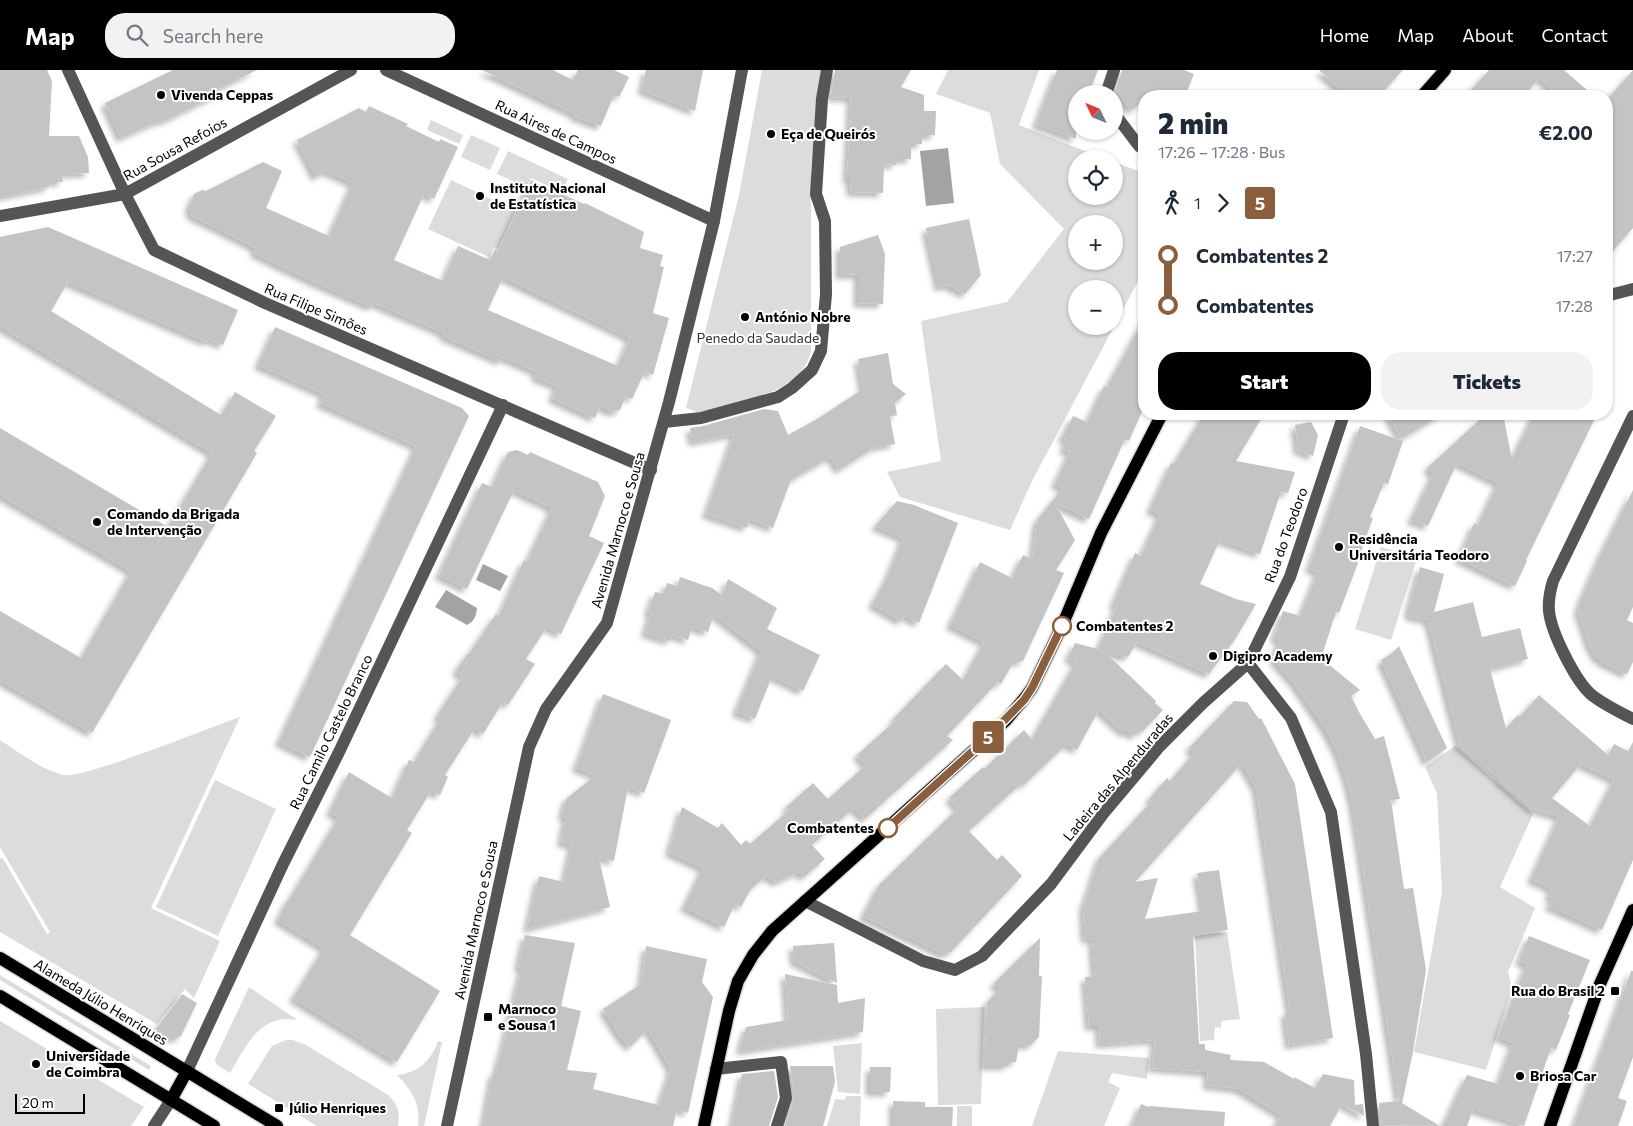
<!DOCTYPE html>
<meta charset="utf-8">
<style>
body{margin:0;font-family:Commissioner,sans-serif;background:#f2f2f3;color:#1f2937;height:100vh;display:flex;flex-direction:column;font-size:19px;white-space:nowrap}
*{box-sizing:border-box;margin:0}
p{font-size:16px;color:#747a83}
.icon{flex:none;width:28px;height:28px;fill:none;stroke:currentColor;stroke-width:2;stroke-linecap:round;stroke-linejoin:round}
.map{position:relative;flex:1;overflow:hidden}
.drawer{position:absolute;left:1138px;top:20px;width:475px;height:330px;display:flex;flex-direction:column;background:#fff;border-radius:20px;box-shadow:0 1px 4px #0004}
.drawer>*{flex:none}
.badge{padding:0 10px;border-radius:4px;font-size:18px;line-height:32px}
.needle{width:32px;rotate:313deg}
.controls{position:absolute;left:1068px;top:15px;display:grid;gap:10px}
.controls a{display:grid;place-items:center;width:55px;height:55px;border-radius:50%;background:#fff;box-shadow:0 1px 4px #0004;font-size:25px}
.scale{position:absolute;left:15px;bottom:12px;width:70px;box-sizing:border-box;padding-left:5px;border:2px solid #000;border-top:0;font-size:14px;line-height:18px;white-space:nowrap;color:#000;-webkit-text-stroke:4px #fff;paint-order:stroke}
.map>.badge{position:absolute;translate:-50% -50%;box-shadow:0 0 0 2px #fff}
.legs{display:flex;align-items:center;gap:8px;height:55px;padding:0 20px;font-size:16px}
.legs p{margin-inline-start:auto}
.overview{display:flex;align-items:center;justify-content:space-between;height:85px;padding:0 20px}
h1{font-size:28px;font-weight:800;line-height:38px}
.button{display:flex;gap:10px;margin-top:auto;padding:10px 20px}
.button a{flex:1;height:58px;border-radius:20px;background:#000;color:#fff;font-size:20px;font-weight:800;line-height:58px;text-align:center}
.button a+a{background:#f2f2f3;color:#1f2937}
ul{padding:0 20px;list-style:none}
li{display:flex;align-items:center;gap:18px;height:50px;font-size:19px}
li i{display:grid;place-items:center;width:8px;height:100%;margin:0 6px;background:currentColor}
li i::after{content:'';width:12px;height:12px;margin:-6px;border:4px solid;border-radius:50%;background:#fff}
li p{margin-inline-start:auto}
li:first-child i{background:linear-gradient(#0000 50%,currentColor 0)}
li:last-child i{background:linear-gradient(currentColor 50%,#0000 0)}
header{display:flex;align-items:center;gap:30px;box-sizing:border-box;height:70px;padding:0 25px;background:#000;color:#fff}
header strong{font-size:24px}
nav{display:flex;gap:28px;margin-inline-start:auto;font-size:18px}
.search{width:350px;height:45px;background:#f2f2f3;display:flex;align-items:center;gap:12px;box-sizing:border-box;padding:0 18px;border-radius:20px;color:#747a83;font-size:19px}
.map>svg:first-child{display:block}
.green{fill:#dcdcdc;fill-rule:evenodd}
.water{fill:#a3a3a3}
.building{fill:#c4c4c4;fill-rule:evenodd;filter:url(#shadow)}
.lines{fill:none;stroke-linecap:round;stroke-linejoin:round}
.major-casing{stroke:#dbdbdb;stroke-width:15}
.minor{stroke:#555;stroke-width:12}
.major{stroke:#000;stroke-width:12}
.line-1-casing{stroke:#fff;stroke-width:11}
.line-1{stroke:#8b5e3c;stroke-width:8}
.poi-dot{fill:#000;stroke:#fff;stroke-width:2}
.stop-1-dot{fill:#fff;stroke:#8b5e3c;stroke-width:2.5}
.labels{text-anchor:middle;stroke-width:4;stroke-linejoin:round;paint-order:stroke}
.poi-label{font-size:14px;font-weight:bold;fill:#000;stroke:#fff;text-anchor:start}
.street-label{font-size:14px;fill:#000;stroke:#fff}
.park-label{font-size:14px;fill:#333;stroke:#fff}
.stop-label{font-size:14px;font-weight:bold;fill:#000;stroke:#fff;text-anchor:start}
</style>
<header>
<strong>Map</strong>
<div class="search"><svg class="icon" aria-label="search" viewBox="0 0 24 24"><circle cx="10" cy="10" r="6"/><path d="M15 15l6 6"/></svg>Search here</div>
<nav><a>Home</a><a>Map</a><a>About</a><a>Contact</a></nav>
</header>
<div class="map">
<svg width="1633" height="1056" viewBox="0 0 1633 1056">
<defs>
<filter id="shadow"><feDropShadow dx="-4.5" dy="4.5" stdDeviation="2.5" flood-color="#0004"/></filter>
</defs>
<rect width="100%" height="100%" fill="#fff"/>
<g class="green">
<path d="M762,0H821L811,98V281C802,323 743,331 708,341L697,342L686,338L739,125Z"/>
<path d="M948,0H1039L1019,55L1105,89H1076V126H1114V92L1144,103V200L1031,413L1010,460L900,427L887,402L941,391L921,251L1007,232L1064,159L1000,94L990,43L936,24ZM1076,154H1114V191H1076ZM1076,219H1114V256H1076Z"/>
<path d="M431,50L463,65L459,74L427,60Z"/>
<path d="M471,65L500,78L490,100L461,87Z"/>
<path d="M508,81L568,109L562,122L531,108L525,120L514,115L515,112L497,104Z"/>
<path d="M451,110L504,135L507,128L519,134L498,179L494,177L489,187L428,159Z"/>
<path d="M1381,477L1417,488L1391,570L1355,559Z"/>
<path d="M240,647L151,838L220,871L194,928L185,919L157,954L0,862V789L2,787L47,864L50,862L0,777V670C20,683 40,699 63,705C82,710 213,656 240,647Z"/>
<path d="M1455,676L1533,744L1500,817L1535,838L1508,902L1512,918L1486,1000L1414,982L1442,822L1437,723L1425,697Z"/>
<path d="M215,710L276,739L218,866L156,837Z"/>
<path d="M1227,862L1240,949L1221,951V958L1215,957L1214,970L1200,971L1195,866Z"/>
<path d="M0,905L151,996L149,1000L0,910Z"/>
<path d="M249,917L296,949V950C260,943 245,978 230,1003L216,994L215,989Z"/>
<path d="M984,937L981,1034L938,1035L936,939Z"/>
<path d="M0,951L144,1037L131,1056H0Z"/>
<path d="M286,970H293L306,975L388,1025C398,1034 400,1043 398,1056H317L248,1014L272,976Z"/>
<path d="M438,971L442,972L424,1056H418C421,1033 412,1021 397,1005C418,1003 431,991 438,971Z"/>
<path d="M862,973L860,1024L838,1022L833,976Z"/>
<path d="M1058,981L1149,988L1147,1009L1112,1003L1108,1012L1120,1018L1104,1056H1032Z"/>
<path d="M846,1026H861L860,1056H827L835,1029L845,1030Z"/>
<rect x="957" y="1036" width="15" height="20"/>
</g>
<g class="water">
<path d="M948,78L954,133L926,136L920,81Z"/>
<path d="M483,494L508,506L500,521L476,510Z"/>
<path d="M446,520L477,538C476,547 474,551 467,555L435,537Z"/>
</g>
<g class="building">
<path d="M0,0H47L52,11L49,66H79L88,87L89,103L62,104L63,112H50L49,117L0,127Z"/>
<path d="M173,0H257L215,21L217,25L163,52L162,50L121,68L105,33Z"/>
<path d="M482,0H553L573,10L578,0H614L629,7L619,27L614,25L601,56L574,46L575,44Z"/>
<path d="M646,0H703L695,41L642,20Z"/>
<path d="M835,0H911L901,17L924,25V41H936L935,65H922V74H911V89H896V95L884,94L883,123L851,122L850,109H847L851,28L831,27Z"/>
<path d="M1057,0H1098L1089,24H1076V69L1036,54Z"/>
<path d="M1122,0H1184L1194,4L1185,26H1165L1155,23L1150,26H1144V31L1131,40L1116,20Z"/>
<path d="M1319,0H1403L1379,26H1347Z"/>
<path d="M1489,0H1564L1594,26H1560L1539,8L1524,26H1466Z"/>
<path d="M1633,0V158L1606,189V31Z"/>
<path d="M369,36L408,54L406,56L439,72L440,69L458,77L434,129L424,124L394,190L443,211L458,176L490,190L495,179L498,181L531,110L584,134L585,133L644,162L640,178L663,185L660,196L664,197L653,243L669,248L653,305L645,301L632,329L626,326L620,340L612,342L600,336L595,348L552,328L557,316L535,307L537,302L503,287L501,291L443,266L444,263L374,233L372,237L312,211L254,183L256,178L219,159L192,146L189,138L194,124L202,120L206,121L263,92L282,101L266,138L329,166L353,113L326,101L316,107L297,70L359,38L366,42ZM503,207L630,268L618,296L488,240Z"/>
<path d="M969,149L981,205L965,224L948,215L939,217L926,158Z"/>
<path d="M48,157L238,240L223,275L208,269L207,272L68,212L51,241L221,345L235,322L276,346L254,381L257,383L92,663L0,610V541L81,588L131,501L0,425V358L168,457L212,383L0,256V167Z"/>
<path d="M878,165L885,184L883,234L858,233V204L840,205V177Z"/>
<path d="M1144,249V337L1129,371L1125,369L1089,449L1055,433L1075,470L1056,500L1064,503L1023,591L1013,593L1001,614L998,612L947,666L953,670L865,749L854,738L812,775L825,789L804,807L799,802L777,812L766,806L751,819L741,837L735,834L724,857L684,837L703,798L669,782L682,737L718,758L722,753L741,775L746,770L750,774L789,740L786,737L813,713L828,729L866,695L857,685L895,651L893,649L946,594L963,610L984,572L950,555L980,492L1012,508L1023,485L1032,489L1037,450L1063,418L1055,414L1070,382L1063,379L1067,370L1062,368L1073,346L1087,352L1104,316L1107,317Z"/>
<path d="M275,257L462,338L469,346L310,687L279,672L416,376L320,333L324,324L258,295Z"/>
<path d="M888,283L893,314L906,324L895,333L897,345L890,347L895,374L875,377L839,400L831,387L791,410L773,458L750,449L747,458L706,444L734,364L693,372L690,358L703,356L764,339L778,341L788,365L817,349L863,319L858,289Z"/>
<path d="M1204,344H1264L1236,391L1295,402L1288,423L1281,422L1260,484L1220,470L1200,514L1236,529L1256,534L1236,568L1209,604L1137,572L1128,587L1105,582L1156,631L1155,633L1163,640L1142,662L1140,660L1134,666L1129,662H1123L1099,640L1077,680L1067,674L1024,715L1022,713L969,761L997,790L1002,785L1022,806L951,882L944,884L863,846L879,815L958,738L949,728L983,697L984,699L1024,660L1032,669L1076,592L1068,588L1075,573L1098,579L1117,536L1113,534L1135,483L1141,486L1160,444L1150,440L1171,393L1174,394Z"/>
<path d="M1388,344H1443L1401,369Z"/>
<path d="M1486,344H1503L1512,389L1534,344H1597L1526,490L1527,491L1515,516L1459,489L1474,453L1478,455L1498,413L1457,393L1428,456L1411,450L1433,404L1427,398Z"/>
<path d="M1311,352L1318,365L1313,386L1298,380L1295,355Z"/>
<path d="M1360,356L1403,371L1388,414L1384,413L1370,447L1373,448L1357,492L1358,493L1339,543L1336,542L1321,588L1360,620L1351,626L1359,642L1375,669L1384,666L1400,729L1391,730L1404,819L1413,818L1426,900L1413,982L1402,1033L1440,1056L1381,1055L1379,1033L1399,1031L1353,736L1347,710L1338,684L1326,660L1295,614L1275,591L1274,585L1280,570L1274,568L1283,541L1300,546L1318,502L1309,498Z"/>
<path d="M517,380L528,385L530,382L598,412L605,426L589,466L604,473L561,564L547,557L526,589L535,594L508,635L503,632L483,664L475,658L445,705L448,707L440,725L431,721L407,760L412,763L350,865L440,921L397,992L293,928L324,878L278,850L287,831L289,830L339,747L330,742L349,702L392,728L409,690L414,692L441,648L437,646L463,606L456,601L468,583L469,584L496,544L499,546L524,490L527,492L552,438L514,420L467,519L439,505L482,413L492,417L508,382Z"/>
<path d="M1633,420V537L1627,550L1633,553V592L1627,604L1604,593L1596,587L1589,574L1578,540L1581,530L1599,488Z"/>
<path d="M897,431L914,435L958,453L919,553L905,546L901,551L872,534L887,508L903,468L875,456Z"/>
<path d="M1420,497L1444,504L1434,542L1473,532L1482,567L1520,558L1528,589L1490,599L1506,658L1518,645L1520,646L1539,625L1608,685L1614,674L1628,681L1633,672V790L1602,860L1549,836L1553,828L1548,826L1552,819L1531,809L1559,747L1531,738L1498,709L1499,708L1460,676L1428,550L1409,546V538ZM1581,694L1614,710L1590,756L1552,728Z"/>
<path d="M680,507L712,518L722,525L728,509L777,538L767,559L820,585L803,621L772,606L755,649L736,642L761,581L714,544L708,562L692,557L688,570L672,565L670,571L645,563L651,543L648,542L655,522L663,524L667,513L677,516Z"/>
<path d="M1399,576L1447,678L1427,692L1381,590L1391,584Z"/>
<path d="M603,624L671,650L644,723L628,717L614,791L599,788L610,837L527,859L539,806L564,812L572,775L561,772L566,747L562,746L566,729L596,705L576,698Z"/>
<path d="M1234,631L1247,632L1259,649L1261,648L1295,714L1333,968L1289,975L1285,943L1290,942L1256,718L1242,693L1135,812L1158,808L1145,849L1203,841L1197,803L1219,800L1228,860L1193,865L1199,974H1205V980L1231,985L1230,990L1264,992L1294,1009V1007L1315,1018L1323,1004L1354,1010L1355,1035L1363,1034L1364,1046L1342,1034L1330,1056H1275L1281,1045L1239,1019L1207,1015L1208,1002L1152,998L1155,970L1100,974L1099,956H1089L1085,907L1095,906L1092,868L1085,869L1083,838L1099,788L1152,731L1149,729L1167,708L1170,711L1194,683L1189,678Z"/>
<path d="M525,865L575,873L561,936L581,941L567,1000L597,1003L593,1019L659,1035L671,999L648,959L630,977L620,966L603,939L641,914L646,876L707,889L702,912L713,927L688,1043L677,1039L673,1056H483L493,1002L496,1003L499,988H500L522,898L518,897Z"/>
<path d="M1529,866L1590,890L1568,944L1570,945L1556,980L1551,978L1524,1056L1473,1039L1467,1056H1443L1467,1005L1498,1014L1513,973L1498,967L1527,894L1519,891Z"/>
<path d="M1040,868L1039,906H1042L1039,967L1031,975H1019L1016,992H1008V996H985L987,932L1000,919L994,913Z"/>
<path d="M834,873L837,913L794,891L793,876Z"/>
<path d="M1631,901H1633V987L1618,1028L1627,1031L1618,1056H1574Z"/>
<path d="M785,904L837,915L838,933L865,928L863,962L740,981L746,957L788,950Z"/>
<path d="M182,924L197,933L181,966L176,968H170L156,959Z"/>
<path d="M790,996H833L835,1012L823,1056H786L794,1027Z"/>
<path d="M870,997H891L890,1022H870Z"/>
<path d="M774,1001L778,1027L769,1056H732L742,1004Z"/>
<path d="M893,1031L925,1032V1037H953L952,1056H893Z"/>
<path d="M1141,1034L1149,1037V1036L1225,1042L1224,1056H1132Z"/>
</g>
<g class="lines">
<g class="major-casing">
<g id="major">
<path d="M1422,26L1445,0"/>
<path d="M0,888L277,1056"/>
<path d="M0,926L214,1056"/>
<path d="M171,1030L187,1001"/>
<path d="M704,1056L729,941L738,911L753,885L772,861L974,680L1006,650L1024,629L1032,618L1062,556L1101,463L1162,344"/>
<path d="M1550,1056L1600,914L1633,840"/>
</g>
</g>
<g class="minor">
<path d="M68,0L125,124L154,180L265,233L651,400"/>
<path d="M386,0L714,151"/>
<path d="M1106,24L1114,0"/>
<path d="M1114,43L1139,76L1144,79"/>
<path d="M0,146L125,124L351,0"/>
<path d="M1606,226L1633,219"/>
<path d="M1633,346L1553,511C1550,521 1548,530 1549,541C1551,562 1576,613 1593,626C1605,635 1619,642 1633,649"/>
<path d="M664,352L701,348L778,327L792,318L812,300L821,281L826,224L825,151L816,124L822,29L827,0"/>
<path d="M1248,593L1290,507L1344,344"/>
<path d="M805,831L923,891L955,900L982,886L1051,814L1103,744L1160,676L1203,633L1248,593L1291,648L1331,742L1366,984L1373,1056"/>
<path d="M716,999L781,992L786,1028L777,1056"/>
<path d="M187,1001L283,794L340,680L503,335"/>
<path d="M154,1056L171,1030"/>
<path d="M447,1056L529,677L546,639L607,553L669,332L714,151L742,0"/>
</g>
<use href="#major" class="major"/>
</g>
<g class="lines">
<g class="line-1-casing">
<path id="line-1" d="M888,758L985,670L1024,630L1032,618L1062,556"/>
</g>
<use href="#line-1" class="line-1"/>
</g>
<g class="poi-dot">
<circle cx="161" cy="25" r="5"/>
<circle cx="771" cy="64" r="5"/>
<circle cx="480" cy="126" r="5"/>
<circle cx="745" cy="247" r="5"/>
<circle cx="97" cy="452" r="5"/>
<circle cx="1339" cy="477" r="5"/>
<circle cx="1213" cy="586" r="5"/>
<rect x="1610" y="916" width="10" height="10" rx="2.5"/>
<rect x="483" y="942" width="10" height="10" rx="2.5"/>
<circle cx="36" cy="994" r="5"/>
<circle cx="1520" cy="1006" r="5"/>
<rect x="274" y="1033" width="10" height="10" rx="2.5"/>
</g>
<g class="stop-1-dot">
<circle cx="1062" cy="556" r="9"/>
<circle cx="888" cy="758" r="9"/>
</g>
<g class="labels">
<g class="poi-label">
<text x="171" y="30">Vivenda Ceppas</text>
<text x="781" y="69">Eça de Queirós</text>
<text x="490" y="123">Instituto Nacional<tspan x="490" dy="16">de Estatística</tspan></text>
<text x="755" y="252">António Nobre</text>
<text x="107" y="449">Comando da Brigada<tspan x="107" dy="16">de Intervenção</tspan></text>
<text x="1349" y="474">Residência<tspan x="1349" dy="16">Universitária Teodoro</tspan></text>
<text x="1223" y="591">Digipro Academy</text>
<text x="1605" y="926" text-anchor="end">Rua do Brasil 2</text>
<text x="498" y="944">Marnoco<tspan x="498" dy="16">e Sousa 1</tspan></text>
<text x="46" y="991">Universidade<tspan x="46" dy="16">de Coimbra</tspan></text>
<text x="1530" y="1011">Briosa Car</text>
<text x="289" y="1043">Júlio Henriques</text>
</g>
<g class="street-label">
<text transform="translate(556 62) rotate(25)" y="5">Rua Aires de Campos</text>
<text transform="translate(175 79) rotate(-29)" y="5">Rua Sousa Refoios</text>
<text transform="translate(316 239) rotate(23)" y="5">Rua Filipe Simões</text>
<text transform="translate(618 460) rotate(-74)" y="5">Avenida Marnoco e Sousa</text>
<text transform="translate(1286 465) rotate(-70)" y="5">Rua do Teodoro</text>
<text transform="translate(331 662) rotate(-64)" y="5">Rua Camilo Castelo Branco</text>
<text transform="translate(1118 707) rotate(-50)" y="5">Ladeira das Alpenduradas</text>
<text transform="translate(476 850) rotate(-78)" y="5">Avenida Marnoco e Sousa</text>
<text transform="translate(101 932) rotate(31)" y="5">Alameda Júlio Henriques</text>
</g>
<g class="park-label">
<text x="758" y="273">Penedo da Saudade</text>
</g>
<g class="stop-label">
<text x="1076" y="561">Combatentes 2</text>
<text x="874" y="763" text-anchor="end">Combatentes</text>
</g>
</g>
</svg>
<div class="controls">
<a><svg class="needle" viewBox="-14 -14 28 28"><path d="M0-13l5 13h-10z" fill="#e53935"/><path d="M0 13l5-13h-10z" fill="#747a83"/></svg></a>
<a><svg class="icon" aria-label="locate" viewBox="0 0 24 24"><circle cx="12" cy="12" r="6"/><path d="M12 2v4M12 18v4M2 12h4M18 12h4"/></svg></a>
<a>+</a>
<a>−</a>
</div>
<div class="scale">20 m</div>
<b class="badge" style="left:988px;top:667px;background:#8b5e3c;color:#fff">5</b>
<section class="drawer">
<div class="overview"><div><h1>2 min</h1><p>17:26 – 17:28 · Bus</p></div><b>€2.00</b></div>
<div class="legs"><svg class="icon" aria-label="walk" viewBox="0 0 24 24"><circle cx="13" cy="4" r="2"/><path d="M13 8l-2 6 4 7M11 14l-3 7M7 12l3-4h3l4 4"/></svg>1<svg class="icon" aria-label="forward" viewBox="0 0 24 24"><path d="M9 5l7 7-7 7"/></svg><b class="badge" style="background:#8b5e3c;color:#fff">5</b></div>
<ul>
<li><i style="color:#8b5e3c"></i><b>Combatentes 2</b><p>17:27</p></li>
<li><i style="color:#8b5e3c"></i><b>Combatentes</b><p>17:28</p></li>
</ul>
<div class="button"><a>Start</a><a>Tickets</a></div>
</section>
</div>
